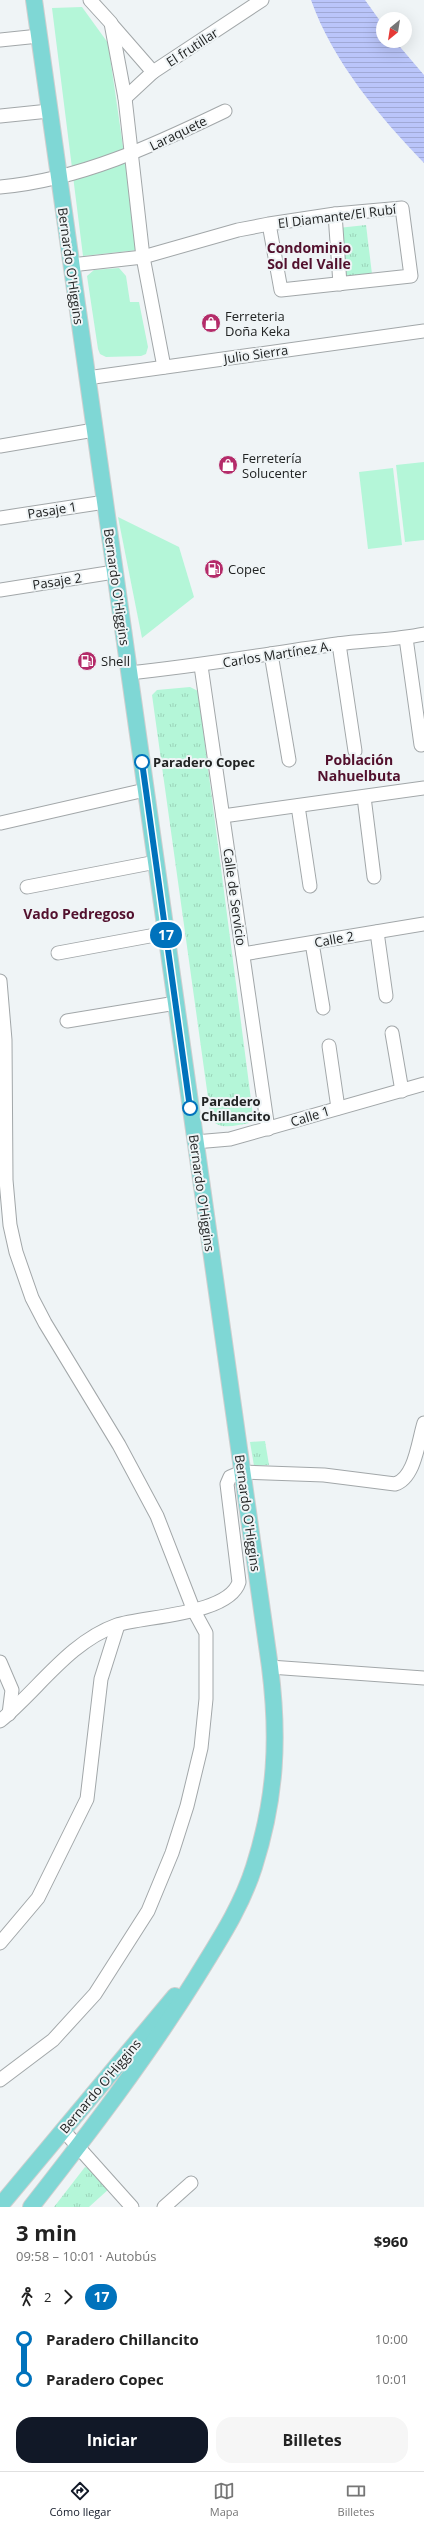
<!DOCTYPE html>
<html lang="es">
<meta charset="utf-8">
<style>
body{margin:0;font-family:"Open Sans",sans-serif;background:#f6f6f6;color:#222;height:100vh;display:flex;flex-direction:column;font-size:15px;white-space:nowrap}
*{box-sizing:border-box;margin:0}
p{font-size:13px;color:#767676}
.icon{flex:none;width:22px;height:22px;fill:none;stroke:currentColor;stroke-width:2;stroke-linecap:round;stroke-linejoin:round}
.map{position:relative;height:2207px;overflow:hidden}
.side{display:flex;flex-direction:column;background:#fff;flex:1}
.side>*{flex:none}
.badge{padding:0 8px;border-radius:13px;font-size:14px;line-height:26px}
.needle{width:26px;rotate:210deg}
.buttons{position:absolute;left:376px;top:12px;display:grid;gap:8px}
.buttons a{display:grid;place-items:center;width:36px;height:36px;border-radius:50%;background:#fff;box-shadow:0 4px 16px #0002;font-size:20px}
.map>.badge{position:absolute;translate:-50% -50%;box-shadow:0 0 0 2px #fff}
.legs{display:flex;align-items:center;gap:6px;height:44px;padding:0 16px;font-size:13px}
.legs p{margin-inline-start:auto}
.summary{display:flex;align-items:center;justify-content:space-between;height:68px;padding:0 16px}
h1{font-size:22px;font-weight:700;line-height:30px}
.cta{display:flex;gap:8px;margin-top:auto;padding:8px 16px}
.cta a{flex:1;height:46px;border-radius:16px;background:#111827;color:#fff;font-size:16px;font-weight:700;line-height:46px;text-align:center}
.cta a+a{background:#f6f6f6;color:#222}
ul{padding:0 16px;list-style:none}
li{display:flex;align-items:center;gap:14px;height:40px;font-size:15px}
li i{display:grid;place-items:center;width:6px;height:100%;margin:0 5px;background:currentColor}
li i::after{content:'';width:10px;height:10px;margin:-5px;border:3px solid;border-radius:50%;background:#fff}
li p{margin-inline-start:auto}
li:first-child i{background:linear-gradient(#0000 50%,currentColor 0)}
li:last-child i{background:linear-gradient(currentColor 50%,#0000 0)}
.menu{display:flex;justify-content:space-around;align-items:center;height:56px;border-top:1px solid #e0e0e0;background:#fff;font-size:11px;color:#767676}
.menu a{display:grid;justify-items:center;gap:2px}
.menu .active{color:#111827}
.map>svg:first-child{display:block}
.green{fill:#b4f6d8}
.park{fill:url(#park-tufts)}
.water{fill:url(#water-rules)}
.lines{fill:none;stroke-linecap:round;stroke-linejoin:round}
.minor-casing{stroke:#a2a7a9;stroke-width:15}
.major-casing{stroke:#cecfcf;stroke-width:18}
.minor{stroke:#fff;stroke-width:13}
.major{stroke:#7fd7d5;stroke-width:16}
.line-1-casing{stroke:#fff;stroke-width:9}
.line-1{stroke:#0072bc;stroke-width:6}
.stop-1-dot{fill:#fff;stroke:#0072bc;stroke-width:2}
.labels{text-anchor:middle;stroke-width:4;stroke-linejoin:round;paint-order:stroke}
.street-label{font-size:13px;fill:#212323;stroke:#eff4f6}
.poi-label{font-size:13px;fill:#212323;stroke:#eff4f6;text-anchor:start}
.stop-label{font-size:13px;font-weight:bold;fill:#212323;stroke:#eff4f6;text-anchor:start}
.neighbourhood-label{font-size:14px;font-weight:bold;fill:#52102d;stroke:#eff4f6}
</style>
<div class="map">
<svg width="424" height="2207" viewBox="0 0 424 2207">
<defs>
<pattern id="park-tufts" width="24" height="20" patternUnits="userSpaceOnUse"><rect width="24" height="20" fill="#b4f6d8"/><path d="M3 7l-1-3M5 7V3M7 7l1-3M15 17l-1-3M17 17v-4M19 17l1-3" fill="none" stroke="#9ad3b9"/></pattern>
<pattern id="water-rules" width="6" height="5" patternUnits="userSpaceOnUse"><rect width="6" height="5" fill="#bac5fa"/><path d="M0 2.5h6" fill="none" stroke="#a0a9d6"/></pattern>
</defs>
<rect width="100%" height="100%" fill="#eff4f6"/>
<g class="green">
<path d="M82,7L108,43L138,250L83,256L52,8Z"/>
<path d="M119,268L126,276L130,302H139L148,347L146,354L141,356L106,357L100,354L98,349L87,276L94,270Z"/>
<path d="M424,462V540L405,542L396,465Z"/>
<path d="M393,468L402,545L368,549L359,472Z"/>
<path d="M118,517L179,547L194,597L142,638Z"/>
</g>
<g class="park">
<path d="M366,225L372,274L344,277L338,228Z"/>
<path d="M190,687L198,691L253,1115L250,1123C236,1125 220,1131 211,1119L152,695L157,690Z"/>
<path d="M265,1441L269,1465L254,1466L250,1442Z"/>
<path d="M85,2167L94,2170L110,2188L89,2207H54Z"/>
</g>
<path class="water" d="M311,0H365L383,25V41H395L424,75V163C379,116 333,62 311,0Z"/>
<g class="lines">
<g class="minor-casing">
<g id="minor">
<path d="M90,0L111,23L125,98L143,257L164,367"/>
<path d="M112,25L153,72"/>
<path d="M0,40L39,36"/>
<path d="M125,98L153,72L262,0"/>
<path d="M0,116L49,111"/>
<path d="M0,187C80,180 154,145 225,111"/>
<path d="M335,214L340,284"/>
<path d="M71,265L143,257L238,230L269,224L335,214L402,208L411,276L281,290L269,224"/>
<path d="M87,378L424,331"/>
<path d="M0,446L94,430"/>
<path d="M0,518L105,502"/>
<path d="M0,590L114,572"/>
<path d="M406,638L421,745"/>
<path d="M339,644L355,751"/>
<path d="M271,654L289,760"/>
<path d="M201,666L268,1129"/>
<path d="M129,673C199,666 267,654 337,644C366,640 395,640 424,634"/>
<path d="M364,797L374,877"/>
<path d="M298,806L310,886"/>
<path d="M223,816L424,788"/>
<path d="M1,823L145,790"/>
<path d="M27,887L156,862"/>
<path d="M377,932L386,996"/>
<path d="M312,943L323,1008"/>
<path d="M58,953L166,933"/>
<path d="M243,954L424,924"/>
<path d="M0,981L5,1040L6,1180L10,1225L16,1252L32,1298L45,1323L119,1445L157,1516L194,1611L206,1633V1699L201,1748L187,1806L172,1853L148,1911L95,1994L53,2040L0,2080"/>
<path d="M67,1021L176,1003"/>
<path d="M392,1033L402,1091"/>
<path d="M329,1046L338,1108"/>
<path d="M195,1142L230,1139L424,1084"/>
<path d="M0,1662L12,1690L9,1714"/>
<path d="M270,1667L424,1678"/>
<path d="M0,1721C38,1690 69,1642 117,1625C144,1616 229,1615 239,1582L227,1484L230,1477L242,1472L324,1475L395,1484C415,1478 418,1442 424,1423"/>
<path d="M0,1943L38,1898L87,1799L101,1679L118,1625"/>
<path d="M63,2130L132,2207"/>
<path d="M164,2207L191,2183"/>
</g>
</g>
<g class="major-casing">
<g id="major">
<path d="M0,2206L175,1996"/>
<path d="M31,2207C89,2133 146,2058 196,1978C218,1942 241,1908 254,1867C276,1798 279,1738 270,1667L34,0"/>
</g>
</g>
<use href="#minor" class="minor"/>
<use href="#major" class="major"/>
</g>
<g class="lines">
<g class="line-1-casing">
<path id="line-1" d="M142,762L190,1108"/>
</g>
<use href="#line-1" class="line-1"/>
</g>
<defs>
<g id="shop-disc" transform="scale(1)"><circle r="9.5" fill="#b42b69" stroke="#eff4f6"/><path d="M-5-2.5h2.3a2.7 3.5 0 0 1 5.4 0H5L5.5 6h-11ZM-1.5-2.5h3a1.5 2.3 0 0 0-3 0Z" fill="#fff"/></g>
<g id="fuel-disc" transform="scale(1)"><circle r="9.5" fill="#b42b69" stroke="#eff4f6"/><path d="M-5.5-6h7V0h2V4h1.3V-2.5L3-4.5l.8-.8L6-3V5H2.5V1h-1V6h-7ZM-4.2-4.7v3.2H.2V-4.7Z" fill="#fff"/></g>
</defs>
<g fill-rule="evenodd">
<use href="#shop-disc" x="211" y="323"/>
<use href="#shop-disc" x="228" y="465"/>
<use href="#fuel-disc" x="214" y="569"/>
<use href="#fuel-disc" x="87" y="661"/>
</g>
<g class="stop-1-dot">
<circle cx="142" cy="762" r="7"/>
<circle cx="190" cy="1108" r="7"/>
</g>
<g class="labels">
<g class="street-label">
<text transform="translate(192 47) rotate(-33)" y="5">El frutillar</text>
<text transform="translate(178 133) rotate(-26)" y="5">Laraquete</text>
<text transform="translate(337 216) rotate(-7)" y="5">El Diamante/El Rubí</text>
<text transform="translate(71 266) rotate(82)" y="5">Bernardo O'Higgins</text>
<text transform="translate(256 354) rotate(-8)" y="5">Julio Sierra</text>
<text transform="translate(52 510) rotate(-9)" y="5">Pasaje 1</text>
<text transform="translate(57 581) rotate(-9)" y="5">Pasaje 2</text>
<text transform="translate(117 587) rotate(82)" y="5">Bernardo O'Higgins</text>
<text transform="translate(277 654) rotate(-9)" y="5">Carlos Martínez A.</text>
<text transform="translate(235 897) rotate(82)" y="5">Calle de Servicio</text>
<text transform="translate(334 939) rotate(-10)" y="5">Calle 2</text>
<text transform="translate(310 1116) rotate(-17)" y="5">Calle 1</text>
<text transform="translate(202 1193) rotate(82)" y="5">Bernardo O'Higgins</text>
<text transform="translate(248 1513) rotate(82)" y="5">Bernardo O'Higgins</text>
<text transform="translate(100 2086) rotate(-50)" y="5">Bernardo O'Higgins</text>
</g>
<g class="poi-label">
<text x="225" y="321">Ferreteria<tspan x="225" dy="15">Doña Keka</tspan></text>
<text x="242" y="463">Ferretería<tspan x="242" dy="15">Solucenter</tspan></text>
<text x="228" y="574">Copec</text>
<text x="101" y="666">Shell</text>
</g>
<g class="stop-label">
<text x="153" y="767">Paradero Copec</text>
<text x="201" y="1106">Paradero<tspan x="201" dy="15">Chillancito</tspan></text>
</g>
<g class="neighbourhood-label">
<text x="309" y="253">Condominio<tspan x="309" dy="16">Sol del Valle</tspan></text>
<text x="359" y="765">Población<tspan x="359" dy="16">Nahuelbuta</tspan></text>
<text x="79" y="919">Vado Pedregoso</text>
</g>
</g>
</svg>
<div class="buttons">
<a><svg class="needle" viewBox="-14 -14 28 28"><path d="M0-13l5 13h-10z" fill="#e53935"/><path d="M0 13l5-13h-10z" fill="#767676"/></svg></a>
</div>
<b class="badge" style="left:166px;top:935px;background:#0072bc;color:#fff">17</b>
</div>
<section class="side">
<div class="summary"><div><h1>3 min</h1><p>09:58 – 10:01 · Autobús</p></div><b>$960</b></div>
<div class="legs"><svg class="icon" aria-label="walk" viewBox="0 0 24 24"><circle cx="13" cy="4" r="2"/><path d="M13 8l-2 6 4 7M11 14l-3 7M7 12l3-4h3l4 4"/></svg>2<svg class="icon" aria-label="forward" viewBox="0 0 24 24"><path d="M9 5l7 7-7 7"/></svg><b class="badge" style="background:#0072bc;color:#fff">17</b></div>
<ul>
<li><i style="color:#0072bc"></i><b>Paradero Chillancito</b><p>10:00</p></li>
<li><i style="color:#0072bc"></i><b>Paradero Copec</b><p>10:01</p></li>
</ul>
<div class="cta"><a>Iniciar</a><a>Billetes</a></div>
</section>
<nav class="menu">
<a class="active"><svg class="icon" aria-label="directions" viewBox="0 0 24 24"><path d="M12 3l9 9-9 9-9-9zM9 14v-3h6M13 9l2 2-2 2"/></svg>Cómo llegar</a>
<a><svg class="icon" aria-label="map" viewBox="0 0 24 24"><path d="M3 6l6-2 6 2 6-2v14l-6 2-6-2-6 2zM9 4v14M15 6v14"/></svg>Mapa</a>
<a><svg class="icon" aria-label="tickets" viewBox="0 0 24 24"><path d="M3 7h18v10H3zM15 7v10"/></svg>Billetes</a>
</nav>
